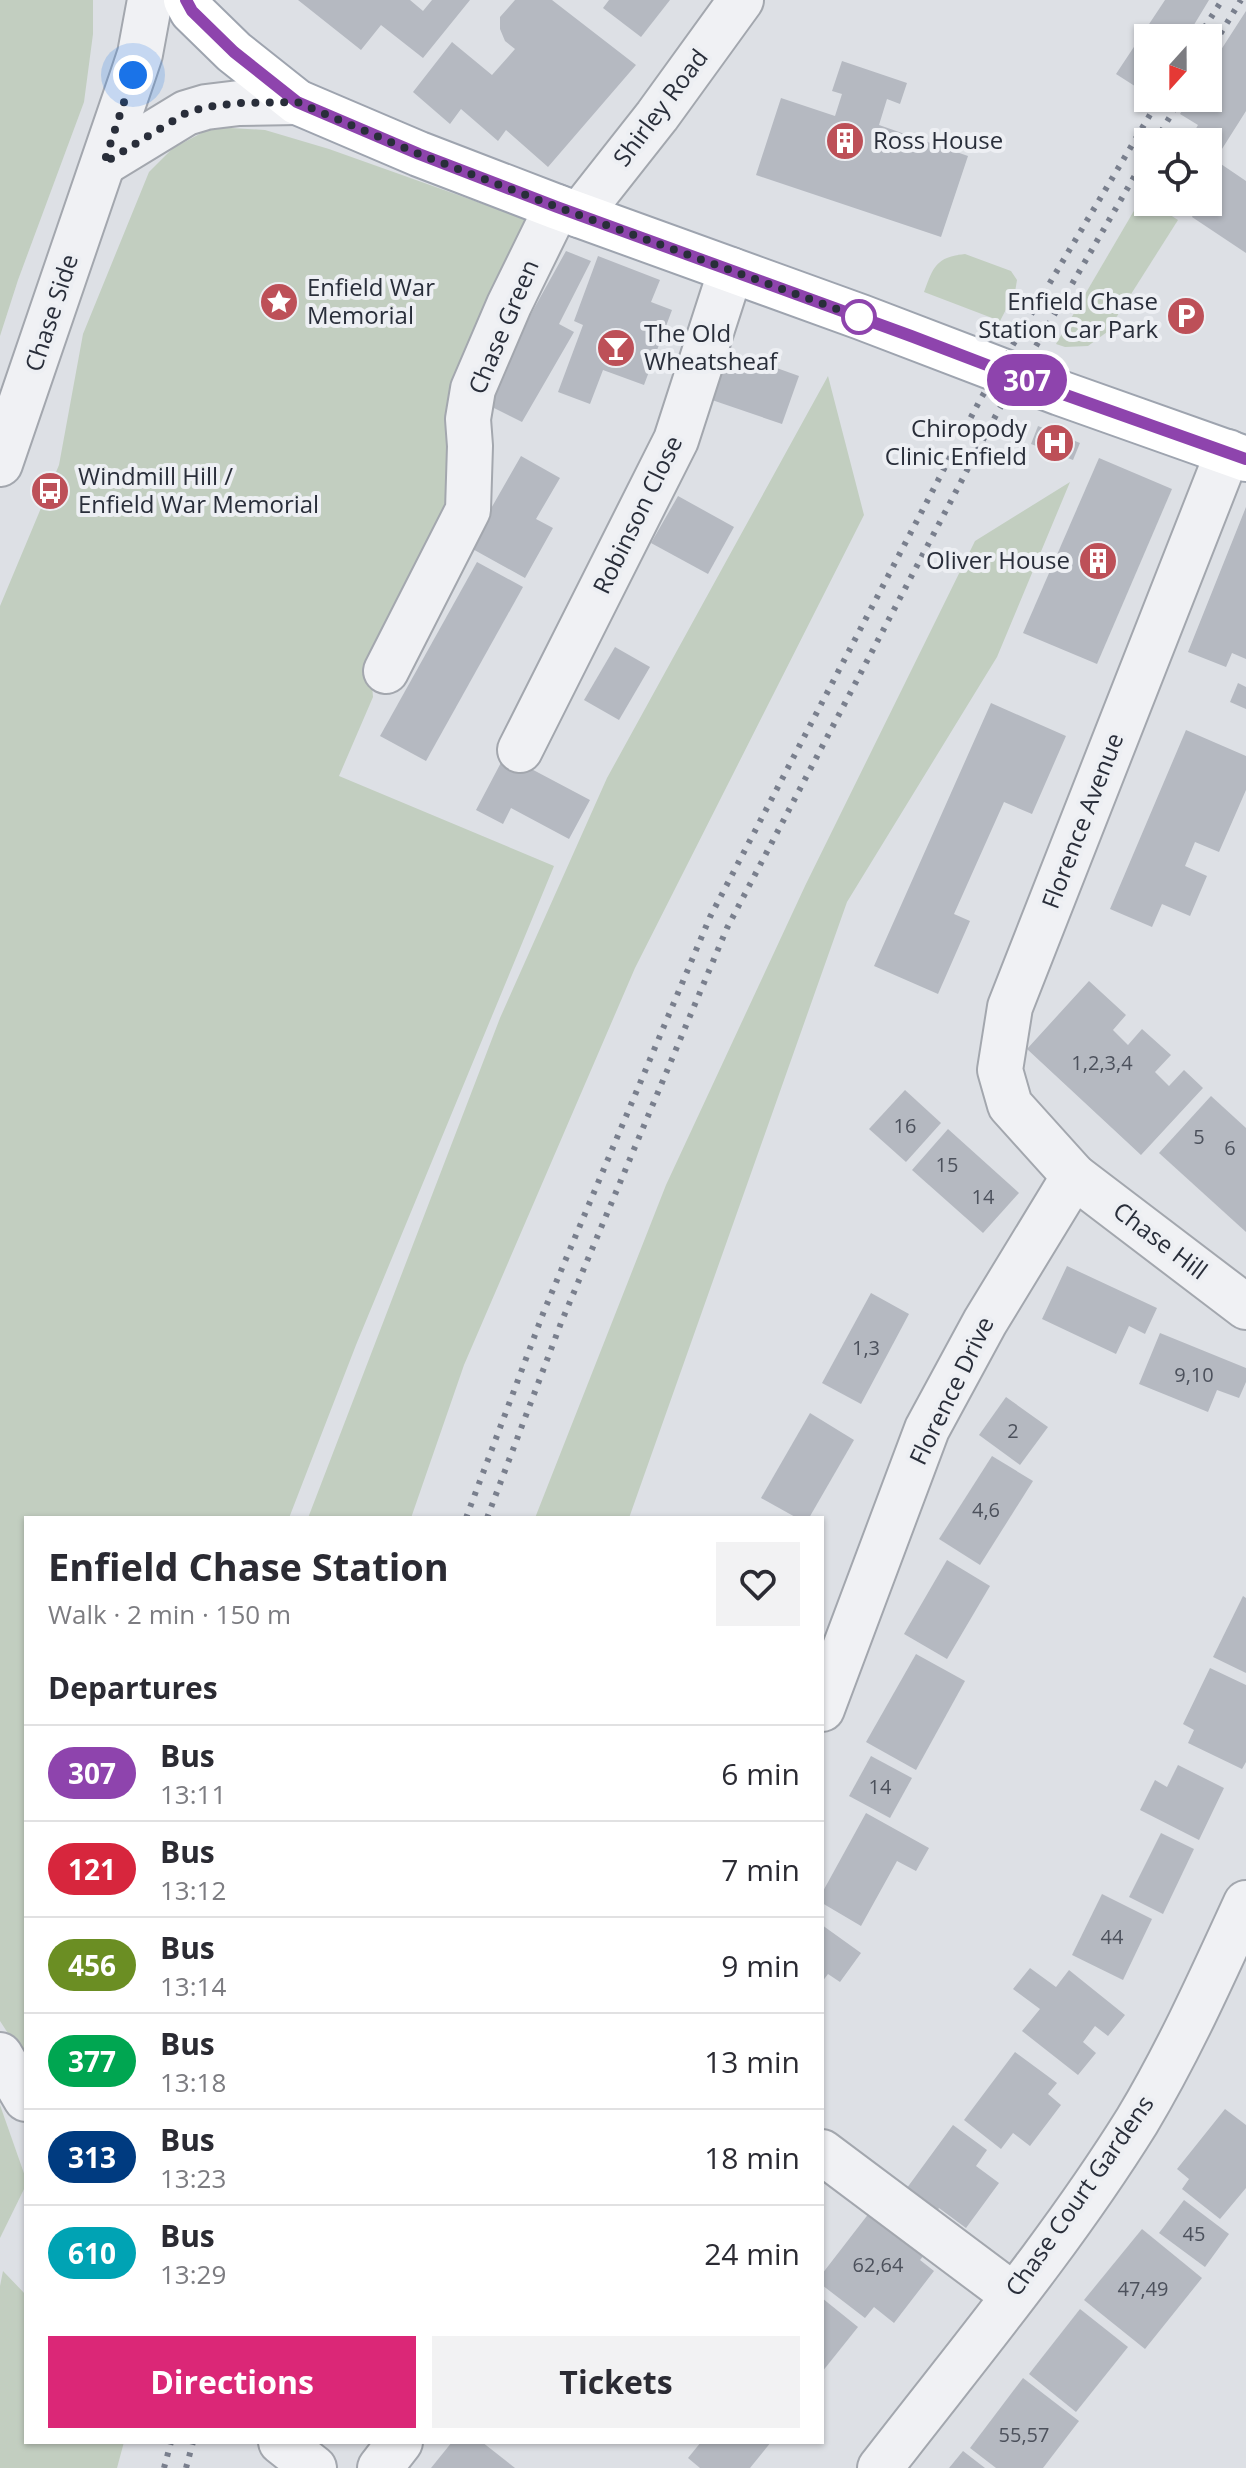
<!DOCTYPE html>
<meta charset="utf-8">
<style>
body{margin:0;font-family:"Open Sans",sans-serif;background:#f2f2f3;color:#2b2b33;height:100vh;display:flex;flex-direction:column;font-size:30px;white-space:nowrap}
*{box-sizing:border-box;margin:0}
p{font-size:26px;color:#7c7c81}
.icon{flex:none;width:44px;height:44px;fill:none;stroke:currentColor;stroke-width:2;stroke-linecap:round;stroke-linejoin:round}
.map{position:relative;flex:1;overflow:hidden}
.side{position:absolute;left:24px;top:1516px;width:800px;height:928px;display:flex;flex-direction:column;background:#fff;border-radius:0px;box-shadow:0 2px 6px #0004}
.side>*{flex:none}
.badge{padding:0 16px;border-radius:26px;font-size:28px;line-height:52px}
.needle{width:52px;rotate:201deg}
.fabs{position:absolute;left:1134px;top:24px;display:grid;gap:16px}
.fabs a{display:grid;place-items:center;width:88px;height:88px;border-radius:0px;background:#fff;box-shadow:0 2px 6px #0004;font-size:40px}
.you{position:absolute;width:40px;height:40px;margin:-20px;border:6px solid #fff;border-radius:50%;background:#1a73e8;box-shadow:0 0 0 12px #1a73e833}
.map>.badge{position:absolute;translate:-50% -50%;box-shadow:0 0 0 4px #fff}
h2{padding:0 24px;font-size:30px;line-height:72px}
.round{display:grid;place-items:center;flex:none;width:84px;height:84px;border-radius:0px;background:#f2f2f3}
.summary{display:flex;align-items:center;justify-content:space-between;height:136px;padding:0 24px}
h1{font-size:38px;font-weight:700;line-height:60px}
.primary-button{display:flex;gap:16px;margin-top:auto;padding:16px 24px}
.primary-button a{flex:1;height:92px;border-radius:0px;background:#db2777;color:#fff;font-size:32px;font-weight:700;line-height:92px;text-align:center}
.primary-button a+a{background:#f2f2f3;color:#2b2b33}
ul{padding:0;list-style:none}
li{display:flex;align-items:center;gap:24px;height:96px;padding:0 24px;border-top:2px solid #e1e1e2}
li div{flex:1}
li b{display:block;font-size:30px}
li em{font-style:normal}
li .badge{min-width:88px;font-weight:700;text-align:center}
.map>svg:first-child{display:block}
.green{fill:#c2cec0}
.building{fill:#b5b9c1}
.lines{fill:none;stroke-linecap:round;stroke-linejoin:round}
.minor-casing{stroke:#a3a7ae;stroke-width:48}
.major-casing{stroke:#9ea4af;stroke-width:48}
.minor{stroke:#f0f1f4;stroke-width:44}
.major{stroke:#fff;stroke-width:44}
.rail{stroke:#797f8d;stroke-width:6;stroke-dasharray:4 8;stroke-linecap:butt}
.line-casing{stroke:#fff;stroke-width:18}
.line{stroke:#8e44ad;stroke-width:12}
.walk{stroke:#292e3a;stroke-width:8;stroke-dasharray:0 14.4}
.stop-dot{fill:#fff;stroke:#8e44ad;stroke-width:4}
.labels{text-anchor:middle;stroke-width:8;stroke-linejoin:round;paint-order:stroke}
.number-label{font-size:20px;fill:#4c515c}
.street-label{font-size:24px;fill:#292e3a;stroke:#edeff3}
.poi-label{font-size:24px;fill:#292e3a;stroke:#edeff3;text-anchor:start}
</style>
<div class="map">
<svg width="1246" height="2468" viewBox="0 0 1246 2468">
<rect width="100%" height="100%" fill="#dde0e5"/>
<g class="green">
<path d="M0,0H93V34L84,102L18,280L0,336Z"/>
<path d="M213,127L265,130L329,149L531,221L455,499L370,658L373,697L339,776L554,866L356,1345L289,1518H26V2061L0,2021V606L59,465L83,334L149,172L173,148Z"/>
<path d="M1142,197L1178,220L1107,332L1088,346L1065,347L1056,344Z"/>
<path d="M965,254L1011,271L1017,280L1015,292L1000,321L924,292C933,267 936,257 965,254Z"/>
<path d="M828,376L864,515L635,968L464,1365L411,1518H308L500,1018L607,778Z"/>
<path d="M1070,482L997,657L847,902L629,1518H535L666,1185L805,886L975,541Z"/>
<path d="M0,2105L26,2179V2185L0,2238Z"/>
<path d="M3,2271L26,2295V2442H124L117,2468H0V2286Z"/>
</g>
<g class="building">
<path d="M298,0H410L423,11L432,0H470L423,58L381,25L361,50Z"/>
<path d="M515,0H552L636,65L548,167L506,130L498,141L461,109L450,124L413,92L452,42L492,75L515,49L505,41L500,29V17Z"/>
<path d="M609,0H670L641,37L603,8Z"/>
<path d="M1165,0H1209L1186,38H1148V79L1141,90L1116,74Z"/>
<path d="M1246,11V111L1215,160L1246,181V253L1192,217L1197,207L1189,202H1208V142H1188L1198,125L1180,114L1190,98H1208V70Z"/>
<path d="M842,61L907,83L900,104L887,99L879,125L968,156L941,237L756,175L781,98L835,116L842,94L832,91Z"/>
<path d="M566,251L591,261L559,324L574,332L522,422L482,402Z"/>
<path d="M598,256L660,280L651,302L672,310L644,385L603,370L590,404L558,392L583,325L574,321Z"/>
<path d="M729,351L799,376L782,424L712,400Z"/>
<path d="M1038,426L1080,443L1073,460L1031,444Z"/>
<path d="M521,456L560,478L536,519L553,528L525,578L469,547Z"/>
<path d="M1099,458L1172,489L1097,664L1023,633Z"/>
<path d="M678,496L734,527L708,574L651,543Z"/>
<path d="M1246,507V659L1232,653L1226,667L1188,652Z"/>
<path d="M477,562L523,587L426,761L380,736Z"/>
<path d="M615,647L650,667L619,720L584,700Z"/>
<path d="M1238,683L1246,687V709L1230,702Z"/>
<path d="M991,703L1066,736L1032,814L1004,802L954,914L970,921L938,994L874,966Z"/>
<path d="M1186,730L1246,756V790L1219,852L1195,842L1185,866L1207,876L1190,916L1162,904L1152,927L1110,909Z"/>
<path d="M505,755L590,800L569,839L511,808L503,824L476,810Z"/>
<path d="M1089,981L1126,1015L1113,1030L1128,1045L1142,1029L1171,1055L1155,1072L1169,1086L1184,1070L1203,1088L1141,1155L1027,1049Z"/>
<path d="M905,1090L941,1123L906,1162L869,1129Z"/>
<path d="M1211,1096L1246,1128V1232L1159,1153Z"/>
<path d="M948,1129L1019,1193L983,1233L912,1170Z"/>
<path d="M1067,1266L1157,1308L1145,1334L1129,1326L1116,1354L1042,1319Z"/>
<path d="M871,1293L909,1314L861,1404L822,1383Z"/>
<path d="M1160,1333L1246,1368V1382L1239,1398L1217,1390L1208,1412L1139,1384Z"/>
<path d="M1006,1397L1048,1427L1020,1465L979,1435Z"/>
<path d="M810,1413L854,1440L809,1518H797L761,1498Z"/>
<path d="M992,1456L1033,1481L980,1565L939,1539Z"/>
<path d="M947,1560L990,1586L947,1659L904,1634Z"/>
<path d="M1243,1596L1246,1598V1673L1213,1657Z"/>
<path d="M916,1654L965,1681L916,1770L866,1742Z"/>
<path d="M1210,1668L1246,1685V1762L1242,1769L1188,1743L1194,1730L1183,1724Z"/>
<path d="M871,1756L912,1778L890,1818L849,1796Z"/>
<path d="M1178,1765L1224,1788L1199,1840L1140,1810L1155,1780L1167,1787Z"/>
<path d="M866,1813L929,1848L916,1871L897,1861L861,1926L822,1903V1893Z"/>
<path d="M1161,1833L1194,1849L1163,1914L1129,1897Z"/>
<path d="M1102,1894L1152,1919L1123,1980L1072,1955Z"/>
<path d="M822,1925L861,1953L840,1982L828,1974L822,1982Z"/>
<path d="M1030,1968L1056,1987L1069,1970L1125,2015L1108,2036L1095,2026L1083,2042L1096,2053L1078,2075L1022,2031L1040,2009L1013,1989Z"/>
<path d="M1015,2052L1057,2083L1048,2094L1061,2105L1030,2146L1013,2133L1001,2149L964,2120Z"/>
<path d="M1225,2109L1246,2125V2188L1220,2219L1182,2189L1189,2179L1177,2169Z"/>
<path d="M953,2125L987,2150L976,2166L999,2183L966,2228L939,2208L926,2226L896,2203Z"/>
<path d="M1184,2200L1229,2234L1205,2267L1159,2233Z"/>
<path d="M873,2208L928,2250L920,2260L934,2271L894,2323L874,2307L865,2318L822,2285V2274Z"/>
<path d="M1142,2229L1202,2278L1145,2349L1084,2300Z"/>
<path d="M822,2298L858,2327L822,2372Z"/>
<path d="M1080,2309L1128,2347L1076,2412L1029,2374Z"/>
<path d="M1023,2378L1079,2421L1043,2468H996L970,2448Z"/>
<path d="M452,2442H482L515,2468H431Z"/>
<path d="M701,2442H771L750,2468H700L688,2458Z"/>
<path d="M963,2451L985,2468H949Z"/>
</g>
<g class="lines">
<g class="minor-casing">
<g id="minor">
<path d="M104,163L186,113L206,107L239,103L297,102"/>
<path d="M579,215L657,116L741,0"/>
<path d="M1228,452L1010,1007L1000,1070L1010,1105L1074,1176L1246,1307"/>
<path d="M0,464L133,75L140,54L150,0"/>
<path d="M386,671L468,510L470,446L468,419L473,389L509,305L557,207"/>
<path d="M520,750L676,440L731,270"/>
<path d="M822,1709L927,1429L985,1322L1074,1176"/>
<path d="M0,2055L26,2099"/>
<path d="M822,2152L1013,2295"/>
<path d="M281,2442L314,2468"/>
<path d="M380,2468L400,2442"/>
<path d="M880,2468C968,2354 1061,2243 1137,2121C1179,2051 1212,1977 1246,1903"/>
</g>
</g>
<g class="major-casing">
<path id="major" d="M186,0L192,11L234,52L297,102L419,154L557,207L861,317L1060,393L1246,459"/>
</g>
<use href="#minor" class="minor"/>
<use href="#major" class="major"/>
<g class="rail">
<path d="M1198,38L1222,0"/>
<path d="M1208,54L1241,0"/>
<path d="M1155,142L1181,98"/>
<path d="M466,1518L544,1311L710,917L980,400L1160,98"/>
<path d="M487,1518L561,1323L727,928L996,415L1148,153"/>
<path d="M164,2468L171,2442"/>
<path d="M186,2468L193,2442"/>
</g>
</g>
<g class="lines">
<g class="line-casing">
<path id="line" d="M186,0L192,11L234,52L297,102L419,154L557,207L911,336L1060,393L1246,459"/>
</g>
<use href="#line" class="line"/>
<path class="walk" d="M133,75L104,163L186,113L206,107L239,103L297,102L419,154L557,207L859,317"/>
</g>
<defs>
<g id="building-disc" transform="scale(2)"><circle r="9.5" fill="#bd5058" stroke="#edeff3"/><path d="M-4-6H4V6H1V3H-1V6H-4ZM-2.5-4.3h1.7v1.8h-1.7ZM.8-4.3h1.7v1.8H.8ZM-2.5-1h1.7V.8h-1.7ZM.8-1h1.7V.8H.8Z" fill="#fff"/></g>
<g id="sight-disc" transform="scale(2)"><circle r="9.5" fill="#bd5058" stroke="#edeff3"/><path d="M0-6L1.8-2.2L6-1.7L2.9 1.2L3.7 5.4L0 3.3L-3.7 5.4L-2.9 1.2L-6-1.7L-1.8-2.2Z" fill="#fff"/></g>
<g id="parking-disc" transform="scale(2)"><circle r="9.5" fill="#bd5058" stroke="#edeff3"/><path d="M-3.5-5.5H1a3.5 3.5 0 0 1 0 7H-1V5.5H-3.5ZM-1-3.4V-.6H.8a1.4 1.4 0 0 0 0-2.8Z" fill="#fff"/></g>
<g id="bar-disc" transform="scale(2)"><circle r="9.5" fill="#bd5058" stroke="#edeff3"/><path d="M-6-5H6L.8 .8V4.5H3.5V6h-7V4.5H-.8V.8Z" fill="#fff"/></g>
<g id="hospital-disc" transform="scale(2)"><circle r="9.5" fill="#bd5058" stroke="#edeff3"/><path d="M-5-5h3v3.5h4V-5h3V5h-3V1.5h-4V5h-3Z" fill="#fff"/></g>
<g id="bus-disc" transform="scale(2)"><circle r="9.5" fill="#bd5058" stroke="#edeff3"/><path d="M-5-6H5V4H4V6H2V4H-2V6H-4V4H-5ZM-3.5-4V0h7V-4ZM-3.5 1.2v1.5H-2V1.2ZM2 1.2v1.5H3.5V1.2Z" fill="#fff"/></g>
</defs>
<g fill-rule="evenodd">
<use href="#building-disc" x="845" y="141"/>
<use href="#sight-disc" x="279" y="302"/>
<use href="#parking-disc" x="1186" y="316"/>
<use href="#bar-disc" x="616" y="348"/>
<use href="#hospital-disc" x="1055" y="443"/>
<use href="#bus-disc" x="50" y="491"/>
<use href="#building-disc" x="1098" y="561"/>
</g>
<circle class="stop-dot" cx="859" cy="317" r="16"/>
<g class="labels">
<g class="number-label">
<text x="1102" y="1070">1,2,3,4</text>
<text x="905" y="1133">16</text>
<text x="1199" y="1144">5</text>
<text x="1230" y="1155">6</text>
<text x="947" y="1172">15</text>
<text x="983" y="1204">14</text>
<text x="866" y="1355">1,3</text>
<text x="1194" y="1382">9,10</text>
<text x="1013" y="1438">2</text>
<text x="986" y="1517">4,6</text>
<text x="880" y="1794">14</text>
<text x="1112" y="1944">44</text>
<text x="1194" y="2241">45</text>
<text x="878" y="2272">62,64</text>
<text x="1143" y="2296">47,49</text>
<text x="1024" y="2442">55,57</text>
</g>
<g class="street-label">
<text transform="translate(661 108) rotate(-53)" y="8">Shirley Road</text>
<text transform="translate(52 313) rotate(-72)" y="8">Chase Side</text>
<text transform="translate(504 327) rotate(-67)" y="8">Chase Green</text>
<text transform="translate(638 515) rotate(-64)" y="8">Robinson Close</text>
<text transform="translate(1083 821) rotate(-69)" y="8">Florence Avenue</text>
<text transform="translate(1160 1241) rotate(37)" y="8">Chase Hill</text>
<text transform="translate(952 1391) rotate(-64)" y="8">Florence Drive</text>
<text transform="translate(1080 2196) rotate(-55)" y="8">Chase Court Gardens</text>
</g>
<g class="poi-label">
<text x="873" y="149">Ross House</text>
<text x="307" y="296">Enfield War<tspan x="307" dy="28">Memorial</tspan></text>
<text x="1158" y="310" text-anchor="end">Enfield Chase<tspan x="1158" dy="28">Station Car Park</tspan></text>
<text x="644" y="342">The Old<tspan x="644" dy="28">Wheatsheaf</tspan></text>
<text x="1027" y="437" text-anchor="end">Chiropody<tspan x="1027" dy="28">Clinic Enfield</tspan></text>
<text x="78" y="485">Windmill Hill /<tspan x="78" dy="28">Enfield War Memorial</tspan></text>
<text x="1070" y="569" text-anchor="end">Oliver House</text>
</g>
</g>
</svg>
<div class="fabs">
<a><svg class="needle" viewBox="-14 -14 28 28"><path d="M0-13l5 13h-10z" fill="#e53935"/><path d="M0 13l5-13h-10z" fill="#7c7c81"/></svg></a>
<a><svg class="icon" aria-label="locate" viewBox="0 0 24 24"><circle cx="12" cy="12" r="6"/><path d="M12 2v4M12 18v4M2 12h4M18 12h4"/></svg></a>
</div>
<div class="you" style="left:133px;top:75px"></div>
<b class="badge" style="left:1027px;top:380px;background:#8e44ad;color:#fff">307</b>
<section class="side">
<div class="summary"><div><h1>Enfield Chase Station</h1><p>Walk · 2 min · 150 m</p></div><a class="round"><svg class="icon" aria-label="heart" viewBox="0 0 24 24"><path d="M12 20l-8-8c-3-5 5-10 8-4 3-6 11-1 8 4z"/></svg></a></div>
<h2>Departures</h2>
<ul>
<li><span class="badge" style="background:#8e44ad;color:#fff">307</span><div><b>Bus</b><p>13:11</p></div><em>6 min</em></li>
<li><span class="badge" style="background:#d7263d;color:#fff">121</span><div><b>Bus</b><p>13:12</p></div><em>7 min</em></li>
<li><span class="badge" style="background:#6b8e23;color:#fff">456</span><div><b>Bus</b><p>13:14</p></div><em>9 min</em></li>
<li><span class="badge" style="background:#00a651;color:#fff">377</span><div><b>Bus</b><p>13:18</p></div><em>13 min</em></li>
<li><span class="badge" style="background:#003b80;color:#fff">313</span><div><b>Bus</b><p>13:23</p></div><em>18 min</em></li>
<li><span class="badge" style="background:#00a3b4;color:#fff">610</span><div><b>Bus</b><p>13:29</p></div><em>24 min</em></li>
</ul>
<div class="primary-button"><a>Directions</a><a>Tickets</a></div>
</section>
</div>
